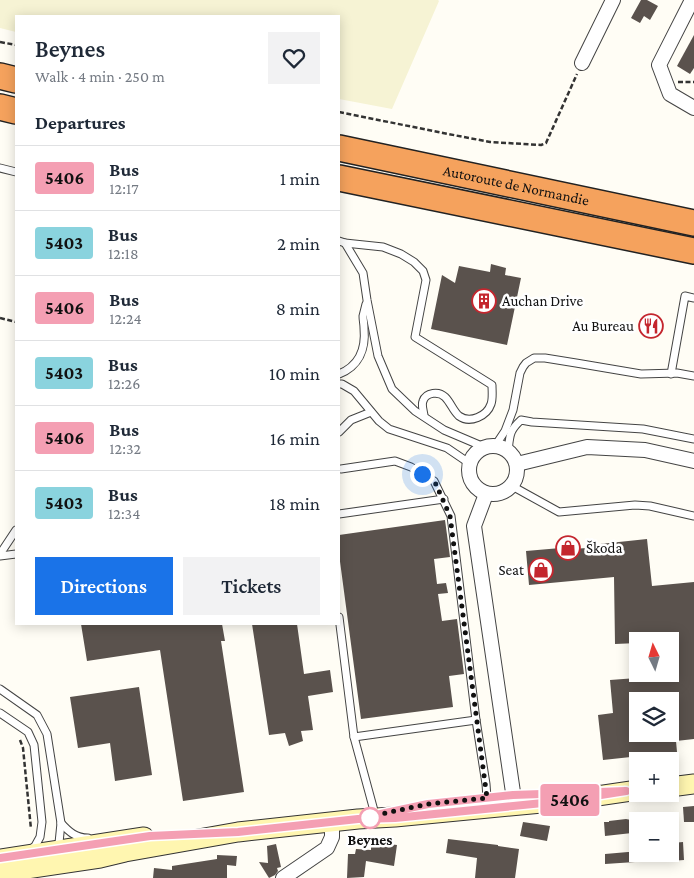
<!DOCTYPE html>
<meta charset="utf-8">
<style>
body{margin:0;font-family:"Crimson Pro",serif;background:#f2f2f3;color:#1f2937;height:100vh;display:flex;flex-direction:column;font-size:19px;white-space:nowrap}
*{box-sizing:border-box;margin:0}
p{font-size:16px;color:#747a83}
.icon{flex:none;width:28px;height:28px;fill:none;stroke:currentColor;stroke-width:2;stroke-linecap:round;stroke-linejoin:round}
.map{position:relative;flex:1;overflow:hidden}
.panel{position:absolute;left:15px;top:15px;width:325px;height:610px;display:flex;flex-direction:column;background:#fff;border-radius:0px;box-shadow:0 2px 12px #0003}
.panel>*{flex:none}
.badge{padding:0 10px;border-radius:4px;font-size:18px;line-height:32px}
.needle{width:32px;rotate:355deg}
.fabs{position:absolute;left:629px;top:632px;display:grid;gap:10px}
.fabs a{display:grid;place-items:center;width:50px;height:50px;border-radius:0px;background:#fff;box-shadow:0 2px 12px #0003;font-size:25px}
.you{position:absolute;width:25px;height:25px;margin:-12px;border:4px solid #fff;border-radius:50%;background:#1a73e8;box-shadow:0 0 0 8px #1a73e833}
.map>.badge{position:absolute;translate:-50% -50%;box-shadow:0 0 0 2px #fff}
h2{padding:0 20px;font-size:19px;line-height:45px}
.round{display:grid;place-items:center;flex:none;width:52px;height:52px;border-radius:0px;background:#f2f2f3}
.overview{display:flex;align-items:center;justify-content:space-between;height:85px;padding:0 20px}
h1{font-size:24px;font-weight:600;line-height:38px}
.button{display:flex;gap:10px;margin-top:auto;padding:10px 20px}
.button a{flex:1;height:58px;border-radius:0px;background:#1a73e8;color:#fff;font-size:20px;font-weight:600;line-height:58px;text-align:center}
.button a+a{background:#f2f2f3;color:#1f2937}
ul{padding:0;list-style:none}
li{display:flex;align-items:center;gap:15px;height:65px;padding:0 20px;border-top:1px solid #e0e1e3}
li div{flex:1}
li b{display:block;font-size:19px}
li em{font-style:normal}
li .badge{min-width:55px;font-weight:700;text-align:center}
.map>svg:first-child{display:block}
.farmland{fill:#f6f3d4}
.building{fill:#5a524d;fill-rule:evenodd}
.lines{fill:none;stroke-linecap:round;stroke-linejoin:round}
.service-casing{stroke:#444;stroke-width:9}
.minor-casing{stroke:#444;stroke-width:16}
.secondary-casing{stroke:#333;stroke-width:21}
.motorway-casing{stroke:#222;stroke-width:28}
.path{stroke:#333;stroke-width:2.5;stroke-dasharray:5 2.5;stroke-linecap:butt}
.service{stroke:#fff;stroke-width:7}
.minor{stroke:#fff;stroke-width:14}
.secondary{stroke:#fff6b0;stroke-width:19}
.motorway{stroke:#f5a25d;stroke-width:25}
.line-casing{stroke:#fff;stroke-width:11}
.line{stroke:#f49fb3;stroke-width:8}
.walk{stroke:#111;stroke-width:5;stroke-dasharray:0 9}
.stop-dot{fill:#fff;stroke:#f49fb3;stroke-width:2.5}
.labels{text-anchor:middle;stroke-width:5;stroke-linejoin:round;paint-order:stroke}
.street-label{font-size:15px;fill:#111;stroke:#fff}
.poi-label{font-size:15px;fill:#111;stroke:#fff;text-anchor:start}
.stop-label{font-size:15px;font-weight:bold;fill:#111;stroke:#fff}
</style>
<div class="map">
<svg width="694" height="878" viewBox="0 0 694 878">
<rect width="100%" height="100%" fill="#fffdf5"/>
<path class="farmland" d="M0,0H438L439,1L392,109L339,99V16H16V32L0,28Z"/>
<g class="building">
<path d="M641,0H647L658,6L650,20L644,16L640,23L631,18Z"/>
<path d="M694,35V68L690,74L677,66Z"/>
<path d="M491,264L506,268L505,275L521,278L507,345L431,329L442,275L455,283L459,266L490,272Z"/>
<path d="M445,520L450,557L434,559L437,584L446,583L448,593L438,594L442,621L457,619L464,674L449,676L453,707L361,719L339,554V535Z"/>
<path d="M647,539L652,586L694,582V739L676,741L677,752L603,760L598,715L613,713L610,680L650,677V674H670V641H638V643L615,644L614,577L529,585L526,551L572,547L573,549L600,547V544ZM638,701H670V734H638Z"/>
<path d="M81,624H222L225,641H221L244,792L183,801L160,650L87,661Z"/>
<path d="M252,624H297L304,674L330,670L333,692L308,696L313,730L301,731L303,741L289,746L285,733L269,735Z"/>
<path d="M139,687L152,775L115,781L110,743L78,748L70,697Z"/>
<path d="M694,806V822H684L683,807Z"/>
<path d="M626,819L631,820L632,833L605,836L604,822H609V821Z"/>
<path d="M523,822L550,826L547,841L520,836Z"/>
<path d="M448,839L498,845V846L519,849L515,878H475L477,858L446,853Z"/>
<path d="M371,842L397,845L394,866L366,861L364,877L347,878L348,854H355L356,849L371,850Z"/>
<path d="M683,842L684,860L670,861V846L672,845V843Z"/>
<path d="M276,844L281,867L277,868L278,871L275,875L269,878L259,862L268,863L267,846Z"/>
<path d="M628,852H634L635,862L605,864V854Z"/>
<path d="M217,855L237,856L236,866L227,865V878H153L154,868L172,870V866L217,859Z"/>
</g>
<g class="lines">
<g class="service-casing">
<g id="service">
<path d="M0,168L16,172"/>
<path d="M339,241L345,243L363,273L367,300L378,356L392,389L415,411L444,430L484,447"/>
<path d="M345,243L383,247L401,254L414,262L423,271L426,280L415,337L492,385C492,391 493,399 491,404C487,416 470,424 459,416C453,411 451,403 445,397C439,391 426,392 423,401C421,406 424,412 424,416"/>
<path d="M339,374C359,366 366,349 364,328C364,324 363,320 363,316C364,312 365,308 366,304"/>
<path d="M671,374L685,296L694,298"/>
<path d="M339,384H342L354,391L379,421L389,429L447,448L469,463"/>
<path d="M339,432L351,420L371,412"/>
<path d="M495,446L505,431L513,410L520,373L523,367L526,363L534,358H545L576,363L641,374L677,373L694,376"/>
<path d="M508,451C510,435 509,431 521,420L532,422L643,429L694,439"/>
<path d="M341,469L395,461L411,467L434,481L451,516L476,720L486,784L487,798L482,807"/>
<path d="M512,486L559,512L635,505L650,506L694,516"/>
<path d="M339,514L444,499"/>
<path d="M0,554L16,530"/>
<path d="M0,556L16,554"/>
<path d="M339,617L354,737L376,818"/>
<path d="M0,689L37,715L47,734L61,823L59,843L60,848"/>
<path d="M0,713L28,732L34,745L42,822L40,837L35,846L30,850"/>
<path d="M354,737L476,720"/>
<path d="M61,823C69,832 76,838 88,838"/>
</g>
</g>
<g class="minor-casing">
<g id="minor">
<path d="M692,0L659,65L670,94L694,108"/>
<path d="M582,63L613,0"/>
<circle cx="493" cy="470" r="24"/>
<path d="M517,464L587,447L645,450L694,461"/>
<path d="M486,494L474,526L515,806"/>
<path d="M283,878L327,848L332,837V822"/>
</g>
</g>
<g class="secondary-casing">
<g id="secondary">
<path d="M670,787L694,784"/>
<path d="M0,859L144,837"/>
<path d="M0,873L100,858L125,852L238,832L358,819L395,817L563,801L638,790"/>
</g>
</g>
<g class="motorway-casing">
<g id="motorway">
<path d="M0,76L16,80"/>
<path d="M0,107L16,111"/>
<path id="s1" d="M339,148L694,223"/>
<path d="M339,178L694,251"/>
</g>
</g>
<g class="path">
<path d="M0,42L16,45"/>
<path d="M678,82H694"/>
<path d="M339,112L443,133L490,142L541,145L546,143L577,74"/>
<path d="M0,318L16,322"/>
<path d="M20,740L23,748L31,829"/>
</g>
<use href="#service" class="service"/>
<use href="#minor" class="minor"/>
<use href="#secondary" class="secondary"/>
<use href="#motorway" class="motorway"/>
</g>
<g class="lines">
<g class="line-casing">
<path id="line" d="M0,858L150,836L238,832L358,819L395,818L563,801L626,791L513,795L428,804L376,815"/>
</g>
<use href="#line" class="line"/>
<path class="walk" d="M370,818H376V815L428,804L487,798L450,516L434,480L422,474"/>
</g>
<defs>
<g id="building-ring" transform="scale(1.25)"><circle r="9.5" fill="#fff" stroke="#c4262e" stroke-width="1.5"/><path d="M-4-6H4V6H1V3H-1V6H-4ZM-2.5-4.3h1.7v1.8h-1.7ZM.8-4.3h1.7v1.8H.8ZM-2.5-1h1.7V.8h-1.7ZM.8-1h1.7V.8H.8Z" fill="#c4262e"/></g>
<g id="restaurant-ring" transform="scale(1.25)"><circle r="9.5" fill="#fff" stroke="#c4262e" stroke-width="1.5"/><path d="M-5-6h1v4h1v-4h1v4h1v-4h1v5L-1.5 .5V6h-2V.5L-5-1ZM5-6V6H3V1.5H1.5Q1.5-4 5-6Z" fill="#c4262e"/></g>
<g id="shop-ring" transform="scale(1.25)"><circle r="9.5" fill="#fff" stroke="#c4262e" stroke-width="1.5"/><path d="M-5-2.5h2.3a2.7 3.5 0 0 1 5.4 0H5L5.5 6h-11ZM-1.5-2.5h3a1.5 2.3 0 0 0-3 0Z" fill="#c4262e"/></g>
</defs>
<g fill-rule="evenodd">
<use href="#building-ring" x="484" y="301"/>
<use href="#restaurant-ring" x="651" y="326"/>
<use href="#shop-ring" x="568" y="548"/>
<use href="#shop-ring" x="541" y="570"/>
</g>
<circle class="stop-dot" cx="370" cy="818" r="10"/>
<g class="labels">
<g class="street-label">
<text dy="5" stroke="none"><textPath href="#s1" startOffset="181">Autoroute de Normandie</textPath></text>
</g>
<g class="poi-label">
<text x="502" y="306">Auchan Drive</text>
<text x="634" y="331" text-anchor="end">Au Bureau</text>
<text x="586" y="553">Škoda</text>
<text x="524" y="575" text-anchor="end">Seat</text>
</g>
<g class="stop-label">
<text x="370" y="845">Beynes</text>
</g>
</g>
</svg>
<div class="fabs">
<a><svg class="needle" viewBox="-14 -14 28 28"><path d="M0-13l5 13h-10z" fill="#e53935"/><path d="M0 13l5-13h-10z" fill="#747a83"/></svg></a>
<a><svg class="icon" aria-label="layers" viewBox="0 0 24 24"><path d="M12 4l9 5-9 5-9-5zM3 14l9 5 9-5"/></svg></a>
<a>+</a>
<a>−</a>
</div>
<div class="you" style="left:422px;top:474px"></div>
<b class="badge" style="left:570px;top:800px;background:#f49fb3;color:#111">5406</b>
<section class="panel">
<div class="overview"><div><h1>Beynes</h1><p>Walk · 4 min · 250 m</p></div><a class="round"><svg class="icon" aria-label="heart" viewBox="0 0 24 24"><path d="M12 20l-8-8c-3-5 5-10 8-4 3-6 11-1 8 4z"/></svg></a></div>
<h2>Departures</h2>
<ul>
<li><span class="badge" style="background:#f49fb3;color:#111">5406</span><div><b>Bus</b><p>12:17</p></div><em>1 min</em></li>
<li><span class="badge" style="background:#8ad3de;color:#111">5403</span><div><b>Bus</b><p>12:18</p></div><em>2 min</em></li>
<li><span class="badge" style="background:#f49fb3;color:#111">5406</span><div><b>Bus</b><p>12:24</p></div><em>8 min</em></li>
<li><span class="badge" style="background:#8ad3de;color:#111">5403</span><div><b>Bus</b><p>12:26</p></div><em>10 min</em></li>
<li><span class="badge" style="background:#f49fb3;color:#111">5406</span><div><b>Bus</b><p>12:32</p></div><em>16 min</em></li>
<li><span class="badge" style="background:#8ad3de;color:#111">5403</span><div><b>Bus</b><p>12:34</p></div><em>18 min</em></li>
</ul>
<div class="button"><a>Directions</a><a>Tickets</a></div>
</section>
</div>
